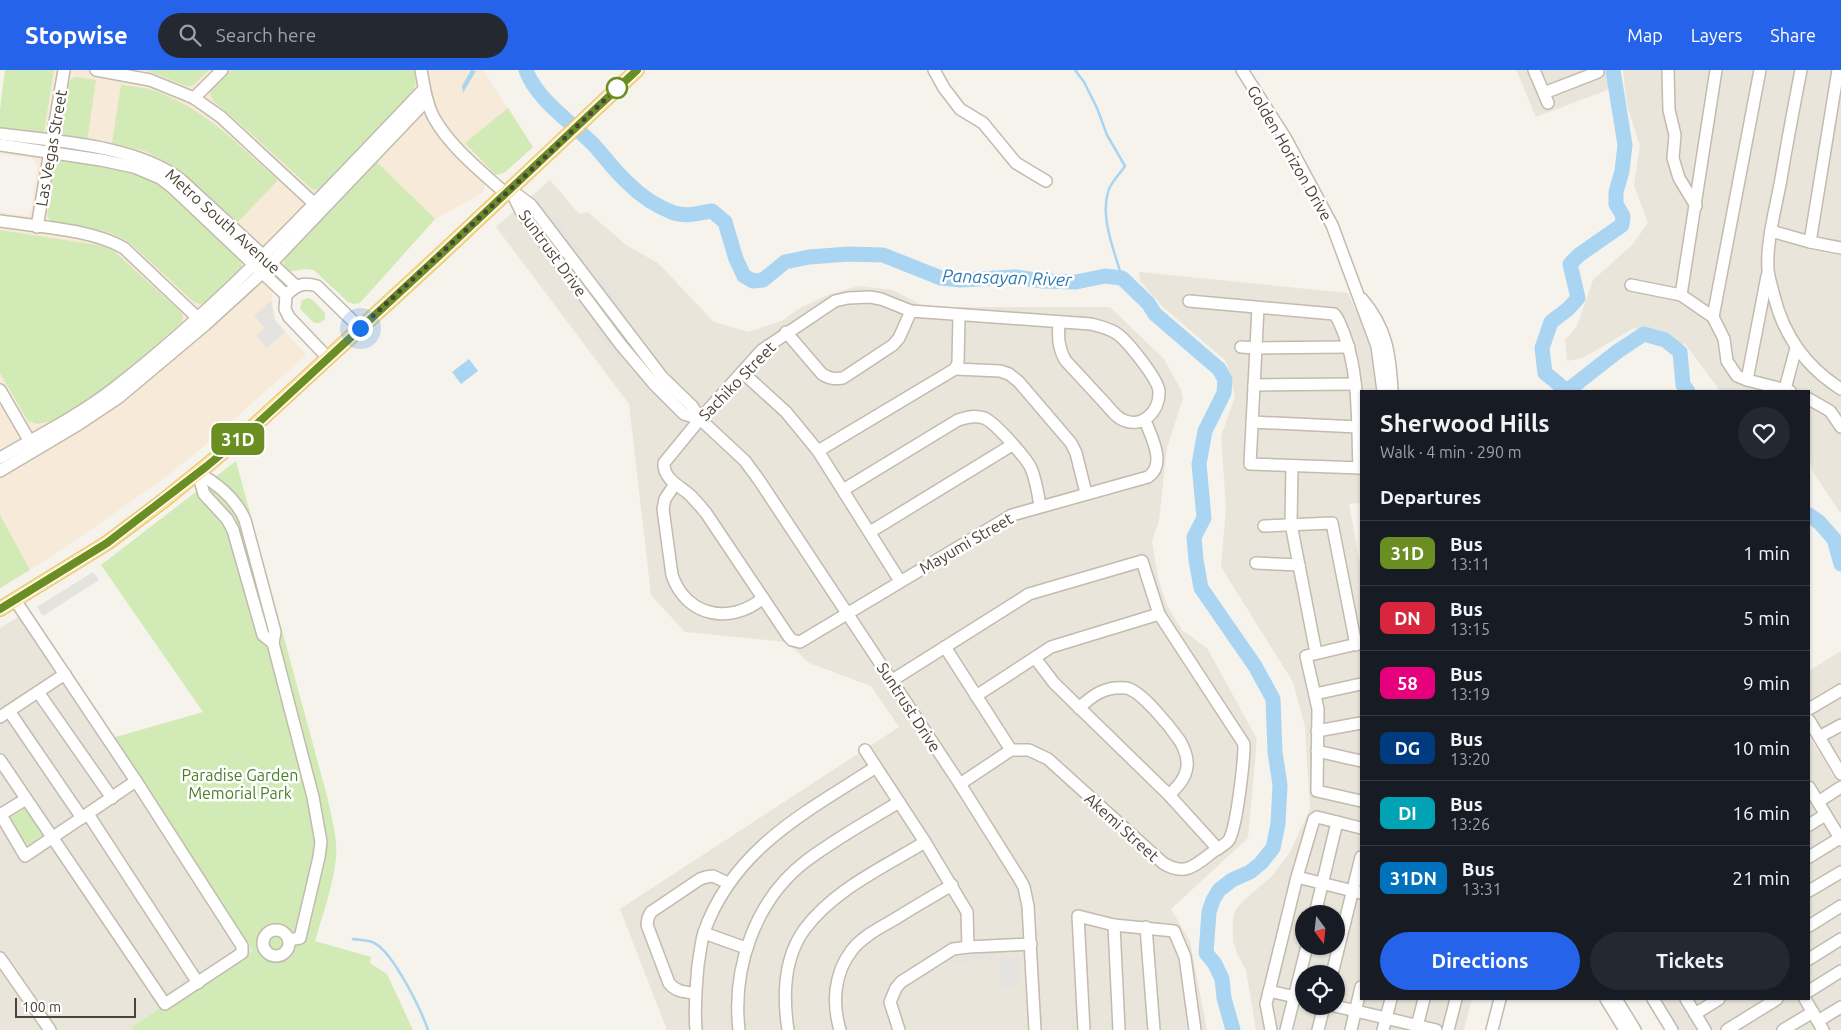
<!DOCTYPE html>
<meta charset="utf-8">
<style>
body{margin:0;font-family:Ubuntu,sans-serif;background:#242831;color:#f1f3f6;height:100vh;display:flex;flex-direction:column;font-size:19px;white-space:nowrap}
*{box-sizing:border-box;margin:0}
p{font-size:16px;color:#9ea1a6}
.icon{flex:none;width:28px;height:28px;fill:none;stroke:currentColor;stroke-width:2;stroke-linecap:round;stroke-linejoin:round}
.map{position:relative;flex:1;overflow:hidden}
.panel{position:absolute;left:1360px;top:320px;width:450px;height:610px;display:flex;flex-direction:column;background:#171b24;border-radius:0px;box-shadow:0 1px 4px #0004}
.panel>*{flex:none}
.badge{padding:0 10px;border-radius:8px;font-size:18px;line-height:32px}
.needle{width:32px;rotate:165deg}
.fabs{position:absolute;left:1295px;top:835px;display:grid;gap:10px}
.fabs a{display:grid;place-items:center;width:50px;height:50px;border-radius:50%;background:#171b24;box-shadow:0 1px 4px #0004;font-size:25px}
.scale{position:absolute;left:15px;bottom:12px;width:121px;box-sizing:border-box;padding-left:5px;border:2px solid #4b4439;border-top:0;font-size:14px;line-height:18px;white-space:nowrap;color:#4b4439;-webkit-text-stroke:4px #fff;paint-order:stroke}
.you{position:absolute;width:25px;height:25px;margin:-12px;border:4px solid #fff;border-radius:50%;background:#1a73e8;box-shadow:0 0 0 8px #1a73e833}
.map>.badge{position:absolute;translate:-50% -50%;box-shadow:0 0 0 2px #fff}
h2{padding:0 20px;font-size:19px;line-height:45px}
.round{display:grid;place-items:center;flex:none;width:52px;height:52px;border-radius:26px;background:#242831}
.headline{display:flex;align-items:center;justify-content:space-between;height:85px;padding:0 20px}
h1{font-size:24px;font-weight:700;line-height:38px}
.button{display:flex;gap:10px;margin-top:auto;padding:10px 20px}
.button a{flex:1;height:58px;border-radius:30px;background:#2563eb;color:#fff;font-size:20px;font-weight:700;line-height:58px;text-align:center}
.button a+a{background:#242831;color:#f1f3f6}
ul{padding:0;list-style:none}
li{display:flex;align-items:center;gap:15px;height:65px;padding:0 20px;border-top:1px solid #363941}
li div{flex:1}
li b{display:block;font-size:19px}
li em{font-style:normal}
li .badge{min-width:55px;font-weight:700;text-align:center}
header{display:flex;align-items:center;gap:30px;box-sizing:border-box;height:70px;padding:0 25px;background:#2563eb;color:#fff}
header strong{font-size:24px}
nav{display:flex;gap:28px;margin-inline-start:auto;font-size:18px}
.search{width:350px;height:45px;background:#242831;display:flex;align-items:center;gap:12px;box-sizing:border-box;padding:0 18px;border-radius:28px;color:#9ea1a6;font-size:19px}
.map>svg:first-child{display:block}
.residential{fill:#eae5da;fill-rule:evenodd}
.commercial{fill:#f7ead8}
.green{fill:#d2eab5}
.parking{fill:#e5e3e0}
.water{fill:#a9d4f2}
.lines{fill:none;stroke-linecap:round;stroke-linejoin:round}
.stream{stroke:#a9d4f2;stroke-width:2.5}
.river{stroke:#a9d4f2;stroke-width:15}
.minor-casing{stroke:#c2bbae;stroke-width:14}
.major-casing{stroke:#e6c16a;stroke-width:16}
.minor{stroke:#fff;stroke-width:11}
.major{stroke:#ffe39c;stroke-width:14}
.line-casing{stroke:#fff;stroke-width:11}
.line{stroke:#6b8e23;stroke-width:8}
.walk{stroke:#4b4439;stroke-width:5;stroke-dasharray:0 9}
.stop-dot{fill:#fff;stroke:#6b8e23;stroke-width:2.5}
.labels{text-anchor:middle;stroke-width:5;stroke-linejoin:round;paint-order:stroke}
.street-label{font-size:16px;fill:#4b4439;stroke:#fff}
.park-label{font-size:16px;fill:#4a7f2a;stroke:#fff}
.water-label{font-size:18px;font-style:italic;fill:#2e7ab2;stroke:#fff}
</style>
<header>
<strong>Stopwise</strong>
<div class="search"><svg class="icon" aria-label="search" viewBox="0 0 24 24"><circle cx="10" cy="10" r="6"/><path d="M15 15l6 6"/></svg>Search here</div>
<nav><a>Map</a><a>Layers</a><a>Share</a></nav>
</header>
<div class="map">
<svg width="1841" height="960" viewBox="0 0 1841 960">
<rect width="100%" height="100%" fill="#f6f3ec"/>
<g class="residential">
<path d="M1516,0H1605L1610,19L1536,47Z"/>
<path d="M1623,0H1841V444L1813,402L1809,386V321H1720L1686,275L1634,258L1583,288L1567,291L1565,270L1577,256L1593,210L1632,175L1648,153L1634,115L1640,76L1627,35Z"/>
<path d="M550,110L579,144L588,142L626,175L658,193L714,252L749,262L783,250L800,238L830,224L859,216L893,220L925,237H1110L1164,289L1181,320L1183,328L1167,378L1159,451L1152,471L1158,508L1167,535L1182,560L1207,578L1257,669L1248,768L1171,839L1190,871L1207,960H667L620,839L899,657L871,616L809,593L787,572L685,562L651,525L629,334L496,157Z"/>
<path d="M1139,202L1348,223L1372,276L1377,321H1361V433L1349,434L1361,500V929H1472L1464,960H1256L1246,900L1238,886L1233,871V848L1236,839L1244,830L1271,807L1289,784L1310,739L1305,657L1293,612L1221,497L1226,438L1221,366L1235,326L1226,291L1162,236L1140,211ZM1304,844H1336V876H1304ZM1304,904H1336V936H1304Z"/>
<path d="M28,541L253,881L163,941L160,937L133,957L134,960H0V558Z"/>
<path d="M1841,581V697L1809,644V601Z"/>
<path d="M1809,666L1841,718V960H1675L1656,929H1809Z"/>
</g>
<path class="commercial" d="M5,0H483L533,77L504,103L496,105L484,117V122L435,149L358,234L348,232L314,200L306,199L292,202L284,197L267,214L272,220L273,243L275,250L306,285L195,384L159,412L63,479L0,518V142L27,146L31,141L38,95L32,88L0,84V40Z"/>
<g class="green">
<path d="M5,0H54L44,62L39,64L0,58V40Z"/>
<path d="M146,0H209L192,16H186Z"/>
<path d="M231,0H414C416,10 417,15 411,24L319,120L312,119L228,43C219,36 210,32 210,20Z"/>
<path d="M76,7L96,10L87,71C77,69 64,70 61,59L68,13L71,9Z"/>
<path d="M121,15C130,16 140,17 148,19C201,34 238,75 278,110L237,153L170,94L145,81L112,73Z"/>
<path d="M508,38L533,77L504,103L496,105L465,73Z"/>
<path d="M60,89C83,93 111,95 133,102C170,114 211,162 240,189L242,197L206,232L199,234L194,232L130,173C108,157 78,157 52,152L47,146L55,94Z"/>
<path d="M376,91L435,149L360,233L354,234L348,232L314,200L306,199L290,201L284,197V188Z"/>
<path d="M0,160L104,176L113,180L181,242L183,247L182,252L110,315L69,343L51,351L37,354L28,351L0,303Z"/>
<path d="M308,228L313,230L325,243V249L320,253H314L300,239L302,230Z"/>
<path d="M236,391L327,726C331,746 338,767 336,788C333,816 323,844 315,871L371,887L370,893L387,904L413,960H134L132,957L161,937L163,940L253,881L112,668L203,642L101,495Z"/>
<path d="M0,445L30,500L0,518Z"/>
<path d="M27,737L44,765L23,778L6,750Z"/>
</g>
<g class="parking">
<path d="M554,146L579,180L576,182L551,148Z"/>
<path d="M532,164L563,205L559,208L529,167Z"/>
<path d="M601,207L624,240L620,242L597,209Z"/>
<path d="M271,231L275,250L285,262L267,278L256,266L265,258L254,246Z"/>
<path d="M597,254L622,288L619,291L594,257Z"/>
<path d="M93,502L99,510L43,546L37,537Z"/>
<path d="M993,883V890L970,891L956,895L954,889L969,884Z"/>
<path d="M999,887H1018L1019,917L1000,918Z"/>
</g>
<g class="water">
<path d="M471,0L476,1L463,23L462,16Z"/>
<path d="M469,289L478,301L461,314L452,302Z"/>
</g>
<g class="lines">
<g class="stream">
<path d="M1075,0L1084,12L1097,38L1107,65L1125,96C1120,104 1110,113 1108,122C1100,149 1115,182 1122,208"/>
<path d="M353,869C359,870 367,870 372,872C392,879 421,940 428,960"/>
</g>
<g class="river">
<path d="M526,0C536,29 571,52 593,74C605,87 615,102 629,114C641,126 658,137 674,143C688,147 699,143 712,141L725,152L736,189L744,206L753,211L763,210L785,192L809,187L849,184L883,185L941,208L961,210L1015,207L1043,211L1076,212L1105,206L1122,208L1148,233L1155,244L1219,299L1225,310L1224,323L1205,361L1199,394L1204,448L1194,467L1196,490L1201,518L1255,596L1273,629L1275,682L1280,715L1278,754L1273,778L1261,793L1250,802L1232,810L1219,820L1213,830L1209,842L1206,883L1215,894L1222,909L1224,928L1233,960"/>
<path d="M1613,0L1625,75L1622,101L1616,122V134L1623,146L1622,155L1579,185L1570,194L1578,228L1568,239L1551,252L1542,278L1545,303L1567,321L1618,281L1644,264L1665,270L1680,282L1683,315L1688,321"/>
<path d="M1809,445L1819,452L1834,469L1841,494"/>
</g>
<g class="minor-casing">
<g id="minor">
<path d="M96,0L150,10L194,28L221,47L319,138"/>
<path d="M421,0C424,16 426,33 434,48C451,78 481,101 506,124"/>
<path d="M934,0L944,18L960,39L983,53L1016,93L1046,111"/>
<path d="M1242,0L1286,69L1332,155L1377,276L1383,321"/>
<path d="M1534,0L1548,33"/>
<path d="M1668,0L1669,40L1675,65L1673,88L1679,108L1696,136"/>
<path d="M1801,0C1794,36 1787,73 1781,109C1776,137 1766,172 1768,200C1769,209 1772,217 1774,226C1784,266 1806,297 1841,319"/>
<path d="M1544,23L1598,2L1597,0"/>
<path d="M194,28L222,0"/>
<path d="M0,64C55,71 135,75 180,109L296,216"/>
<path d="M0,75L101,90L134,97L160,108L173,118L286,225"/>
<path d="M511,120L531,135L662,307L692,336L700,349L745,391L759,410L960,714L1019,808L1024,817L1028,836L1035,960"/>
<path d="M511,121L522,143L621,275L654,314L684,344L700,349"/>
<path d="M0,151C38,157 91,159 124,178L202,252"/>
<path d="M37,157L64,0"/>
<path d="M1771,161L1810,172L1841,178"/>
<path d="M1810,172L1838,0"/>
<path d="M1767,206L1747,310L1790,321"/>
<path d="M1631,215L1681,225L1713,247L1724,269L1727,291L1737,306L1747,310"/>
<path d="M1681,225L1716,0"/>
<path d="M1362,229C1387,258 1390,285 1392,321"/>
<path d="M1189,231L1334,244C1339,249 1340,255 1343,261C1360,304 1357,352 1359,398"/>
<path d="M1258,238L1250,394L1361,398"/>
<path d="M1713,247L1760,0"/>
<path d="M1059,252C1058,267 1058,277 1065,290C1078,304 1090,317 1102,330C1108,336 1114,345 1121,349C1141,360 1160,342 1159,321C1158,309 1126,269 1116,263C1108,258 1099,256 1091,254L911,241L881,229L870,227L848,228L835,231L762,280L700,349L664,393C663,409 680,416 690,425C696,431 701,437 706,443L789,567L792,570L800,572L1012,445L1148,407C1167,394 1151,367 1145,350"/>
<path d="M786,262L822,304C830,309 834,309 843,308L893,275L899,268L911,241"/>
<path d="M1241,277L1257,278L1349,277"/>
<path d="M328,288L289,247L285,239L286,225C297,215 302,212 317,216L360,258"/>
<path d="M955,299L1000,301L1009,304L1019,312L1071,373L1076,383L1086,423"/>
<path d="M742,302L786,342L818,381L900,511"/>
<path d="M1254,315L1355,314"/>
<path d="M1785,319L1796,278"/>
<path d="M0,320L33,377"/>
<path d="M1809,329L1830,341L1841,357"/>
<path d="M1252,352L1358,357"/>
<path d="M818,381L955,299L958,293L959,245"/>
<path d="M0,388C38,366 78,346 113,319C227,231 324,123 424,19"/>
<path d="M1292,396L1291,454L1316,583"/>
<path d="M0,401L79,354L118,328L205,255L263,202L427,30"/>
<path d="M198,403C218,414 236,429 245,450L275,562L273,573L313,727L321,772L319,787L300,868L289,870"/>
<path d="M198,403L204,424L227,449L233,460L263,565L273,573"/>
<path d="M675,414L665,429L663,439L672,505C686,547 731,555 763,528"/>
<path d="M843,420L958,350C967,347 975,345 984,348C995,352 1026,388 1031,398C1036,410 1038,423 1040,436"/>
<path d="M1264,456L1332,453L1356,575"/>
<path d="M870,462L1012,375"/>
<path d="M1256,493L1299,495"/>
<path d="M1361,573L1306,586L1318,639L1317,721L1361,731"/>
<path d="M945,577L1011,680"/>
<path d="M1035,588L1054,613L1169,725L1218,779"/>
<path d="M891,611L1029,524L1142,491L1159,544L1244,674C1244,691 1237,756 1229,770C1226,774 1219,778 1214,781C1196,795 1185,807 1163,793L1048,689L1029,680H1011L960,714"/>
<path d="M38,622L112,728"/>
<path d="M1315,624L1361,614"/>
<path d="M976,626L1051,577L1159,544"/>
<path d="M1079,638C1093,625 1105,616 1126,618C1141,620 1171,658 1180,671C1184,678 1188,689 1187,697C1185,710 1177,717 1169,725"/>
<path d="M1809,639L1841,620"/>
<path d="M9,641L82,748"/>
<path d="M0,647L65,604"/>
<path d="M1809,650L1841,704"/>
<path d="M1317,661L1361,653"/>
<path d="M1819,667L1841,655"/>
<path d="M865,680L925,772L967,842L968,877"/>
<path d="M1317,681L1361,691"/>
<path d="M0,690L165,934L242,883V876L136,711L15,530"/>
<path d="M1809,717L1841,770"/>
<path d="M1818,732L1841,717"/>
<path d="M88,744L198,913"/>
<path d="M0,745L26,729"/>
<path d="M1,745L25,786L136,711"/>
<path d="M1809,755L1825,745"/>
<path d="M1809,787L1840,768"/>
<path d="M1297,807L1361,823"/>
<path d="M1809,821L1841,802"/>
<path d="M1315,844L1337,752"/>
<path d="M1114,855L1119,960"/>
<path d="M1809,856L1841,836"/>
<path d="M1146,857L1154,960"/>
<circle cx="276" cy="873" r="13"/>
<path d="M704,863L746,878"/>
<path d="M0,888L50,960"/>
<path d="M1809,889L1841,869"/>
<path d="M1332,904L1361,787"/>
<path d="M1269,921L1304,929"/>
<path d="M1809,921L1841,901"/>
<path d="M695,923C685,922 676,922 669,913L647,855L648,848L651,842L700,809L706,807L713,806L728,813"/>
<path d="M1606,929L1625,960"/>
<path d="M1616,929L1635,960"/>
<path d="M1653,929L1672,960"/>
<path d="M1686,929L1705,960"/>
<path d="M1805,929L1823,960"/>
<path d="M1335,936L1436,960"/>
<path d="M1695,944L1719,929"/>
<path d="M1818,951L1841,937"/>
<path d="M696,960C694,939 696,917 698,895C700,884 701,872 704,862C734,778 806,742 876,697"/>
<path d="M739,960C732,898 755,830 806,791C835,769 868,751 899,732"/>
<path d="M788,960C783,927 784,888 804,860C833,820 884,797 925,772"/>
<path d="M840,960C832,933 834,903 852,880C863,866 881,857 895,849C914,837 933,826 952,815"/>
<path d="M899,960L890,932L896,918L901,912L953,879L968,877L1031,874"/>
<path d="M1084,960L1078,846L1114,855L1174,861L1185,887L1195,960"/>
<path d="M1271,960L1266,934L1297,807L1314,749L1317,747L1361,758"/>
<path d="M1286,960L1307,876"/>
<path d="M1318,960L1324,936"/>
<path d="M1351,960L1361,917"/>
<path d="M1383,960L1391,929"/>
<path d="M1416,960L1424,929"/>
<path d="M1448,960L1456,929"/>
<path d="M1492,960L1500,929"/>
<path d="M1727,960L1777,929"/>
<path d="M1783,960L1813,942"/>
</g>
</g>
<g class="major-casing">
<path id="major" d="M0,539L107,473L163,431L216,388L257,353L440,185L637,0"/>
</g>
<use href="#minor" class="minor"/>
<use href="#major" class="major"/>
</g>
<g class="lines">
<g class="line-casing">
<path id="line" d="M0,539L107,473L207,396L258,353L440,185L637,0"/>
</g>
<use href="#line" class="line"/>
<path class="walk" d="M360,258L542,90L617,18"/>
</g>
<circle class="stop-dot" cx="617" cy="18" r="10"/>
<g class="labels">
<g class="street-label">
<text transform="translate(51 78) rotate(-80)" y="6">Las Vegas Street</text>
<text transform="translate(1290 83) rotate(60)" y="6">Golden Horizon Drive</text>
<text transform="translate(223 151) rotate(42)" y="6">Metro South Avenue</text>
<text transform="translate(553 183) rotate(54)" y="6">Suntrust Drive</text>
<text transform="translate(737 311) rotate(-46)" y="6">Sachiko Street</text>
<text transform="translate(966 473) rotate(-30)" y="6">Mayumi Street</text>
<text transform="translate(909 637) rotate(57)" y="6">Suntrust Drive</text>
<text transform="translate(1122 757) rotate(42)" y="6">Akemi Street</text>
</g>
<g class="park-label">
<text x="240" y="711">Paradise Garden<tspan x="240" dy="18">Memorial Park</tspan></text>
</g>
<g class="water-label">
<text transform="translate(1007 208) rotate(2)" y="6">Panasayan River</text>
</g>
</g>
</svg>
<div class="fabs">
<a><svg class="needle" viewBox="-14 -14 28 28"><path d="M0-13l5 13h-10z" fill="#e53935"/><path d="M0 13l5-13h-10z" fill="#9ea1a6"/></svg></a>
<a><svg class="icon" aria-label="locate" viewBox="0 0 24 24"><circle cx="12" cy="12" r="6"/><path d="M12 2v4M12 18v4M2 12h4M18 12h4"/></svg></a>
</div>
<div class="scale">100 m</div>
<div class="you" style="left:360px;top:258px"></div>
<b class="badge" style="left:238px;top:369px;background:#6b8e23;color:#fff">31D</b>
<section class="panel">
<div class="headline"><div><h1>Sherwood Hills</h1><p>Walk · 4 min · 290 m</p></div><a class="round"><svg class="icon" aria-label="heart" viewBox="0 0 24 24"><path d="M12 20l-8-8c-3-5 5-10 8-4 3-6 11-1 8 4z"/></svg></a></div>
<h2>Departures</h2>
<ul>
<li><span class="badge" style="background:#6b8e23;color:#fff">31D</span><div><b>Bus</b><p>13:11</p></div><em>1 min</em></li>
<li><span class="badge" style="background:#d7263d;color:#fff">DN</span><div><b>Bus</b><p>13:15</p></div><em>5 min</em></li>
<li><span class="badge" style="background:#e6007e;color:#fff">58</span><div><b>Bus</b><p>13:19</p></div><em>9 min</em></li>
<li><span class="badge" style="background:#003b80;color:#fff">DG</span><div><b>Bus</b><p>13:20</p></div><em>10 min</em></li>
<li><span class="badge" style="background:#00a3b4;color:#fff">DI</span><div><b>Bus</b><p>13:26</p></div><em>16 min</em></li>
<li><span class="badge" style="background:#0072bc;color:#fff">31DN</span><div><b>Bus</b><p>13:31</p></div><em>21 min</em></li>
</ul>
<div class="button"><a>Directions</a><a>Tickets</a></div>
</section>
</div>
